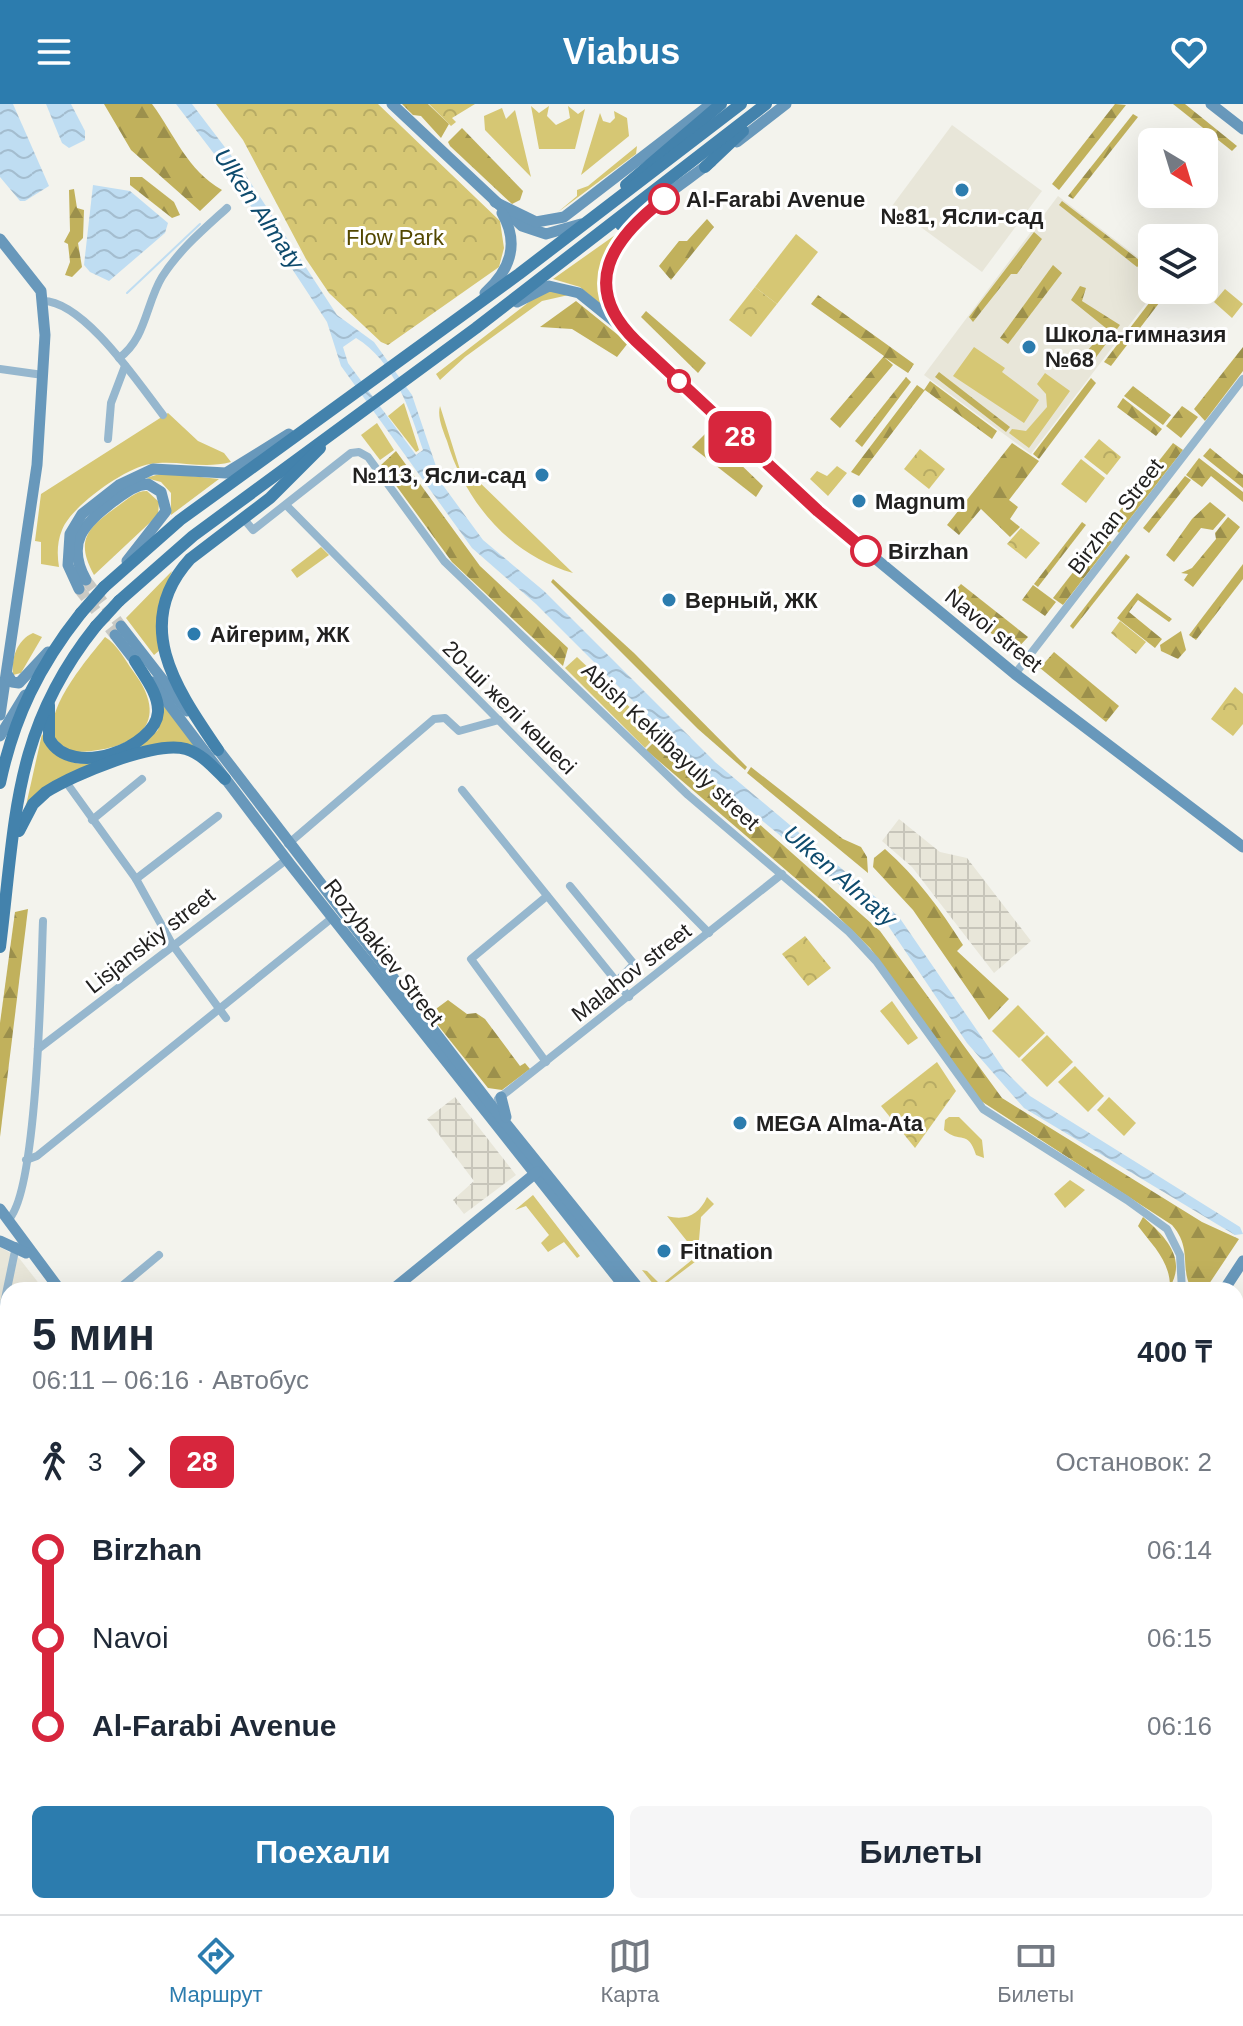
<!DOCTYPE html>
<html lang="ru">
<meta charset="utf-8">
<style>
body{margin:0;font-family:Helvetica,sans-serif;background:#f6f6f7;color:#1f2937;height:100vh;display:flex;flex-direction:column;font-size:30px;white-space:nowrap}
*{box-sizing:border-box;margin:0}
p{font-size:26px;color:#747a83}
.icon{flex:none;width:44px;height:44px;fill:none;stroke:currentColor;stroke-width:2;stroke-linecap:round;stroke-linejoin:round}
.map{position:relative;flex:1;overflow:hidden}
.sheet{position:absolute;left:0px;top:1178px;width:1244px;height:632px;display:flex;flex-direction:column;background:#fff;border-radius:24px 24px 0 0;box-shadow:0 8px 32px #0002}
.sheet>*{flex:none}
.badge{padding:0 16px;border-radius:12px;font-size:28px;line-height:52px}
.needle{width:52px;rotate:142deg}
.controls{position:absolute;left:1138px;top:24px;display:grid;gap:16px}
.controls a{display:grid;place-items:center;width:80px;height:80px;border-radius:12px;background:#fff;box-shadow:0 8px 32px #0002;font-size:40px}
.map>.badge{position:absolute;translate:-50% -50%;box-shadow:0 0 0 4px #fff}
.legs{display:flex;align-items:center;gap:12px;height:88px;padding:0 32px;font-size:26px}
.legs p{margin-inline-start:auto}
.overview{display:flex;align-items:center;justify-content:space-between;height:136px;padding:0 32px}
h1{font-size:44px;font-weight:700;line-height:60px}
.primary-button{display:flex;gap:16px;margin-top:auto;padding:16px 32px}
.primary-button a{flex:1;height:92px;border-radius:12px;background:#2c7cae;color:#fff;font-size:32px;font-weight:700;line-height:92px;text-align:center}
.primary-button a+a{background:#f6f6f7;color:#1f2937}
ul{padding:0 32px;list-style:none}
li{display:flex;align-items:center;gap:28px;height:88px;font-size:30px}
li i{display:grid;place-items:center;width:12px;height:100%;margin:0 10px;background:currentColor}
li i::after{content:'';width:20px;height:20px;margin:-10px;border:6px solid;border-radius:50%;background:#fff}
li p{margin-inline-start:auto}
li:first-child i{background:linear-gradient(#0000 50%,currentColor 0)}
li:last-child i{background:linear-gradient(currentColor 50%,#0000 0)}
header{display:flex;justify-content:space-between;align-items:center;height:104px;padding:0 32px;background:#2c7cae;color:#fff;font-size:36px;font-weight:700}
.menu{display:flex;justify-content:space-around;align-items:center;height:112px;border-top:2px solid #e0e1e3;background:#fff;font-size:22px;color:#747a83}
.menu a{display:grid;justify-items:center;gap:4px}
.menu .selected{color:#2c7cae}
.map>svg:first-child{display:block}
.built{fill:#e8e6d9}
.industrial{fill:url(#industrial-grid)}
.green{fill:#d6c774}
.forest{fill:url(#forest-firs)}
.park{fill:url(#park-crowns)}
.water{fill:url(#water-waves);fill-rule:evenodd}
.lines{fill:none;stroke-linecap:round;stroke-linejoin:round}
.stream{stroke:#bfddf2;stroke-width:2}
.secondary-tunnel{stroke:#c9c9c4;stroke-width:11;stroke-dasharray:11 5.5;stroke-linecap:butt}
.street{stroke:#96b7ce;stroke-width:8}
.secondary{stroke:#6898bb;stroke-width:11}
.primary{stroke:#4382ac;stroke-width:12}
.primary-bridge{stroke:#4382ac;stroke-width:12}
.line-1-casing{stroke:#fff;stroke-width:18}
.line-1{stroke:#d7263d;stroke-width:12}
.poi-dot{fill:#2c7cae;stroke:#fff;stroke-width:3}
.stop-1-dot{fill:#fff;stroke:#d7263d;stroke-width:4}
.labels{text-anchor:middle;stroke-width:6;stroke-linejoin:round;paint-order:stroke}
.stop-label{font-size:22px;font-weight:bold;fill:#222120;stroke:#fff;text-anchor:start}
.poi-label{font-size:22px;font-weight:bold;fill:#222120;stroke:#fff;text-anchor:start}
.park-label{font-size:22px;fill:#534800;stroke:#fff}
.street-label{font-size:22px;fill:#222120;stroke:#fff}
.water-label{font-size:24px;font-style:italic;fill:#0e4b6d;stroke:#fff}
</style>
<header><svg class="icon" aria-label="menu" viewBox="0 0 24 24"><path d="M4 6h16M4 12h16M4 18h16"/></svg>Viabus<svg class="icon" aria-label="heart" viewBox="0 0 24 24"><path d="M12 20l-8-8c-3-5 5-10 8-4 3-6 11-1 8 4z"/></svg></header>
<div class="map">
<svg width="1243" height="1810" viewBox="0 0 1243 1810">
<defs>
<pattern id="industrial-grid" width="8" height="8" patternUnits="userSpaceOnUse" patternTransform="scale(2)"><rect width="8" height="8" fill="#e8e6d9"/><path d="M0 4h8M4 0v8" fill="none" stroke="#c7c5ba"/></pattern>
<pattern id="forest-firs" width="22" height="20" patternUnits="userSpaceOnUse" patternTransform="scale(2)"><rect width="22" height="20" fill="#c1b15c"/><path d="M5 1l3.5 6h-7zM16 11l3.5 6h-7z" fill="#9c904c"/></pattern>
<pattern id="park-crowns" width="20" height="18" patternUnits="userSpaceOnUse" patternTransform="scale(2)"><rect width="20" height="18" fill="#d6c774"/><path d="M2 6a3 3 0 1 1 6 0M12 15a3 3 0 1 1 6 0" fill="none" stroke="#b7ab64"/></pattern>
<pattern id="water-waves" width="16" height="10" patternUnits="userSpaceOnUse" patternTransform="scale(2)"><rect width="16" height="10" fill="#bfddf2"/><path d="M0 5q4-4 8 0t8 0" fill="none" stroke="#a4bdcf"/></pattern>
</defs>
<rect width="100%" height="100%" fill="#f3f3ed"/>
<g class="built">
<path d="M952,21L1042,87L982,168L892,102Z"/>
<path d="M1058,92L1152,164V186H1156L1031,350L924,271Z"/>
<path d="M0,1143L19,1154L44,1186H8V1304L0,1301Z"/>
<path d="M127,1802H279L269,1810H134Z"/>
</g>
<g class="industrial">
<path d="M899,715L940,748L967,754L1031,837L994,869L912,763L882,737Z"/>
<path d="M455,993L516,1071L464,1110L453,1096L474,1077L427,1015Z"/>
</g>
<g class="green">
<path d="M531,2L539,9L549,2L547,12L556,21L570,14L568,2L578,10L585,5L575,45H539Z"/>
<path d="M502,4L506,15L515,6L531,73L485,26L484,12Z"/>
<path d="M614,7L627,14L629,32L581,71L600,9L603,17L610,19L615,14Z"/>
<path d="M637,42L636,50L558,108L577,92V86L588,82Z"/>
<path d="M618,129C600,158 596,185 615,214L580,183L553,175Z"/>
<path d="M796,130L818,148L777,200L755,183Z"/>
<path d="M1225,185L1243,200L1232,214L1214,198Z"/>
<path d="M555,186L573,190L542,197L465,253L440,276L436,270L538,191Z"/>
<path d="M974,243L1005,264L1002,268L1039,296L1024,319L953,272Z"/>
<path d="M1045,269L1070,287L1029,344L1009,329L1012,325L1026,327L1047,303L1046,290L1037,280Z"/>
<path d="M404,299L419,346L416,348L388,312Z"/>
<path d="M440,302L461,369L473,372L573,469C511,452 465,398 447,337C443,326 437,313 440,302Z"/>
<path d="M168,309L198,337L224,349L231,358C201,366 178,355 150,360C125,364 71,402 62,426C57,438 57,451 59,463L41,460V438L35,437L41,390Z"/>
<path d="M377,319L394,346L380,356L361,331Z"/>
<path d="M1081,355L1105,374L1086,399L1061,380Z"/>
<path d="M837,362L847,369L828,392L810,375L817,367L827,372Z"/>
<path d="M163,369L219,375L171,411V389L161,378L146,374Z"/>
<path d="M147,387L159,398L158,411L94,471C74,435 89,423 118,402C128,395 135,387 147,387Z"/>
<path d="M321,443L329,451L297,474L291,466Z"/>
<path d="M172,467L159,502L160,546L154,551L126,514Z"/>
<path d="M33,529L42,533L21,569L13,571C11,554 17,536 33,529Z"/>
<path d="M105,533C117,540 125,556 133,567C178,627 124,649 68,648C65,644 58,638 55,634C42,607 89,553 105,533Z"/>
<path d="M577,553L658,630L645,644L565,564Z"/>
<path d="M163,601L201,648L171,638L139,643L158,626Z"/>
<path d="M42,630C56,657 73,664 103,657L25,706Z"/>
<path d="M892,897L918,934L908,941L880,907Z"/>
<path d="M1018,901L1045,929L1019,954L992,927Z"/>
<path d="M1047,931L1073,958L1047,983L1021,956Z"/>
<path d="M1075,962L1104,992L1088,1008L1058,978Z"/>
<path d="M1109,993L1136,1019L1124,1032L1097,1006Z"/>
<path d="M949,1013H959L982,1036L984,1054L976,1051C968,1025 960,1040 944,1026L945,1016Z"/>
<path d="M1070,1076L1085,1086L1065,1104L1054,1090Z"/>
<path d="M533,1091L580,1152L577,1154L564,1138L548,1148L541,1139L549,1131L526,1102L515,1106Z"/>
<path d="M707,1093L714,1100L701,1113L699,1136L704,1151L658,1186L642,1166L647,1167L661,1181L698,1151L667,1112C686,1117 699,1111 707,1093Z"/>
</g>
<g class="forest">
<path d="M104,0H152C175,31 187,66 222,86L200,107L131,46Z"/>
<path d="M402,0H428L449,20L441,34L421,12L413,11Z"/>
<path d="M1115,0L1126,1L1059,86L1052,80Z"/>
<path d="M1173,0H1185L1237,42L1232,47Z"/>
<path d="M1133,10L1138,13L1073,95L1068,92Z"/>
<path d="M462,24L523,87L520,96L512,100L450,42L448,38Z"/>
<path d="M130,73H142L174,98L180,111L172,114L130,81Z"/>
<path d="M74,85L77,104L84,106L83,134L78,139L82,163L72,173L65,171L70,158L68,140L64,138L70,127L69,86Z"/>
<path d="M1062,97L1143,159L1137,163L1059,101Z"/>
<path d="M707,115L714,123L671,176L659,162L679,137H687Z"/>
<path d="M1034,128L1042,135L1017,170H1011L973,218L969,213Z"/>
<path d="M1053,161L1062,169L1008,240L1000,234Z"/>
<path d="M1080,182L1086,184L1082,197L1120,221L1094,256L1086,248L1107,225L1071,196Z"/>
<path d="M1159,186H1169L1111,262L1104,258Z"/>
<path d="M818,191L914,260L908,269L884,253L893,261L840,324L830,315L884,252L811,200Z"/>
<path d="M576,197L628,239L617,253L572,225L540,223Z"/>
<path d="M646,207L706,259L698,269L641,213Z"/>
<path d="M1243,243V267L1205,317L1194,305Z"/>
<path d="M939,268L1010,323L1006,328L935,273Z"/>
<path d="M906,273L911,278L862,343L855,337Z"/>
<path d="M1091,274L1096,279L1039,355L1033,350Z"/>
<path d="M930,277L997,327L992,335L925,286L859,372L851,368L917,281L924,286Z"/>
<path d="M1133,282L1171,311L1163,321L1124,292Z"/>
<path d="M1123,294L1162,325L1156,332L1117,303Z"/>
<path d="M1182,302L1198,313L1181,334L1166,322Z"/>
<path d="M707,328L763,382L756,393L692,343Z"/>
<path d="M1012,339L1039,357L1009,396L1018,403L1010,415L1020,423L1010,433L981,405L959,431L947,421Z"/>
<path d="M1173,339L1183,346L1119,429L1110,419Z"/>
<path d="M1210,344L1243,371V384L1203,352Z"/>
<path d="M396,347L480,462L568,544L563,562L452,458L381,361Z"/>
<path d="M1199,354L1243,388V398L1211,372L1202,383L1186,371Z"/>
<path d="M1185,372L1191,376L1149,429L1143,424Z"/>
<path d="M1210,398L1226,411L1213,426L1201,424L1174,458L1166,451L1192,415Z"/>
<path d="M1228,413L1240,423L1193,483L1184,476L1188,470L1181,469L1192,464L1216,435L1215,429Z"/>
<path d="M1082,418L1086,421L1038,483L1034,480Z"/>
<path d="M1102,431L1112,438L1063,501L1053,494Z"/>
<path d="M1126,450L1130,453L1073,525L1070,522Z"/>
<path d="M1243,460V475L1196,536L1189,531Z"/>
<path d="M553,475L634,549L747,663L745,666L698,625L551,478Z"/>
<path d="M961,480L1028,533L1014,548L948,494Z"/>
<path d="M1033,481L1056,498L1045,512L1022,496Z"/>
<path d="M1137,489L1172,515L1169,518L1138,496L1129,508L1162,535L1155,544L1117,514Z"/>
<path d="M1181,527L1186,546L1178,555L1161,547L1160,541Z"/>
<path d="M1054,548L1119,602L1106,618L1040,564Z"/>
<path d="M660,632L880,827L1002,994L1202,1118L1239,1135L1205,1186H1192C1179,1164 1193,1145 1172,1121L981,997L870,844L822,797L646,646Z"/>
<path d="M751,663L843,735L861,743L867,753L868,769L747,669Z"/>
<path d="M885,745C916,772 941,806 963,841L957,847L1009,895L989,916L913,806L873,763L874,754Z"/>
<path d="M28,805L0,1033V919L15,808Z"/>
<path d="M448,896L467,910L476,909L485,915L520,962L525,959L530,965L502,986L488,984L429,910Z"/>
<path d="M1143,1113C1165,1132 1187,1154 1170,1183C1170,1157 1153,1142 1138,1122Z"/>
</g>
<g class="park">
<path d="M216,0H378L500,117L504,144L499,163L388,241L381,238L329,189L306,155L243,36Z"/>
<path d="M429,0H475L452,14L456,18L451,22Z"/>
<path d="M755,183L777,200L751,233L729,216Z"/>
<path d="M1099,335L1121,353L1107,371L1084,353Z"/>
<path d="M920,345L945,365L929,385L904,365Z"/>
<path d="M1021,424L1040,439L1026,455L1007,440Z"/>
<path d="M1120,517L1146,538L1136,550L1111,529Z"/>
<path d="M1235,583L1243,590V620L1233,632L1211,615Z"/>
<path d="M805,832L831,864L808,882L782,850Z"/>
<path d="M937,958L956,987L915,1044L881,1002Z"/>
</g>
<g class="water">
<path d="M0,0H13L49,82L25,97H20L0,73Z"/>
<path d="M46,0H71L85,27V36L69,44L62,39Z"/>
<path d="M176,0H192L243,67L337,211L374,238L412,291L442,380L483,436L544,487L715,658L899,813L1005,967L1030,992L1240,1123L1243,1130L1235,1131L1024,1004L967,939L887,820L706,670L536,500L472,444L341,262L327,218L231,72ZM356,234C394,257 410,306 423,346L416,351L348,259L343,243Z"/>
<path d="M93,81L130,87L168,119L165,129L109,177L90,168L84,161Z"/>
</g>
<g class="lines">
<path class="stream" d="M127,189L200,120"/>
<g class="secondary-tunnel">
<path d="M86,476L121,522"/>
<path d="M79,485L115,531"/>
</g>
<g class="street">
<path d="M43,197C84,197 139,280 163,311"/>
<path d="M119,254C146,235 146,199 162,173C179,146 204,125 227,104"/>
<path d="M0,265L43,271"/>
<path d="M108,335L111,299L125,262"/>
<path d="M287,402L709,829"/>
<path d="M243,414L253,426L351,349L359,348L368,353L444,457L688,691L849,828L876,857L983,1005L1127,1096L1167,1125L1180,1151L1182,1186"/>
<path d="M1015,570L1243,275"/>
<path d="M66,678L136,775L172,840L226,914"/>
<path d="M462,686L629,893"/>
<path d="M92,716L142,675"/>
<path d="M288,740L434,615L445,614L459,627L499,616"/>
<path d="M136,775L218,712"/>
<path d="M570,782L634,860L617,877"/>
<path d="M38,945L286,756"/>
<path d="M546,958L471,855L547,792"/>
<path d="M498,995L782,770"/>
<path d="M26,1056L37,1052L332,814"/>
<path d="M8,1116C38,1090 41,866 43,817"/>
<path d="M117,1186L159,1151"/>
<path d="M0,1219L16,1142"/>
<path d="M0,1317L8,1318"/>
<path d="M0,1505L8,1499"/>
<path d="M0,1520L8,1531"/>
<path d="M1236,1623L1243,1617"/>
<path d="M0,1666L8,1660"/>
<path d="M365,1802L373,1810"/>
<path d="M876,1802L883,1810"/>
</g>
<g class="secondary">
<path d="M392,0L522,122L546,130L581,120"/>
<path d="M1211,0L1243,25"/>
<path d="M737,38L786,0"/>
<path d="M495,98L536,118L564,113L711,0"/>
<path d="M0,135L41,187L45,231L37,361L0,611"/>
<path d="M485,189C510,166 520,140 502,109"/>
<path d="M517,198L549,182L579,189L626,227L818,407L1015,570L1243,743"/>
<path d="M621,220C574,143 658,99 711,58"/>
<path d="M86,476C65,438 84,420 114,397C125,389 134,381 148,380L161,388L166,407L127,457"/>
<path d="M79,485L68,461L70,430L82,410L119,381L153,365L226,369L289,330"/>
<path d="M121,522L187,607"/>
<path d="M115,531L139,562"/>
<path d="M7,570L12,578L19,579L48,548"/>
<path d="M152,578L290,760L627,1186"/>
<path d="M0,632L25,591"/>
<path d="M213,639L491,1001L640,1186"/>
<path d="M501,993L506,1013"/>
<path d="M0,1105L60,1186"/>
<path d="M0,1137L26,1149"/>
<path d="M392,1186L537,1068"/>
<path d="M1224,1186L1243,1157"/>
<path d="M1236,1314L1243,1308"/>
<path d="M572,1802L579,1810"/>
<path d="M1179,1802L1186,1810"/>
<path d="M283,1810L293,1802"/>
<path d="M1042,1810L1050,1802"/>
</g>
<g class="primary">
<path d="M705,63L743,27"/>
<path d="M626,81L721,0"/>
<path d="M621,121L649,106"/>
<path d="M104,483L180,416L519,170L741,0"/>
<path d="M119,497L193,432L476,224L766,0"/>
<path d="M49,601V635C72,676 156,643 158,608C159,590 144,572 135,557"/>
<path d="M218,646C178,587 130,521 190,455L270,394L320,344"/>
<path d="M0,679C14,613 39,562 81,509"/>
<path d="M19,727L33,700L46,688C73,671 155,636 186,645C202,650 213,663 225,675"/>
<path d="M0,843C16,716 12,627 96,522"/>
</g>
<g class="primary-bridge">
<path d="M81,509L104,483"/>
<path d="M96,522L119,497"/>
</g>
</g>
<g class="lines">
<g class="line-1-casing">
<path id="line-1" d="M664,95C612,135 579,182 636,237L818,407L866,447"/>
</g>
<use href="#line-1" class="line-1"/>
</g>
<g class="poi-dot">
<circle cx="962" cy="86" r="8"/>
<circle cx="1029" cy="243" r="8"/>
<circle cx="542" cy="371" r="8"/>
<circle cx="859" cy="397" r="8"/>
<circle cx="669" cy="496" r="8"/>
<circle cx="194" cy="530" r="8"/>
<circle cx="740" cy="1019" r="8"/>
<circle cx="664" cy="1147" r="8"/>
</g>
<g class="stop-1-dot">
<circle cx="664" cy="95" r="14"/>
<circle cx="679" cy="277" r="10"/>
<circle cx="866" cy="447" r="14"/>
</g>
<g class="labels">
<g class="stop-label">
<text x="686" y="103">Al-Farabi Avenue</text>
<text x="888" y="455">Birzhan</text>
</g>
<g class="poi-label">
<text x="962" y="120" text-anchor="middle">№81, Ясли-сад</text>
<text x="1045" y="238">Школа-гимназия<tspan x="1045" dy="25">№68</tspan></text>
<text x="526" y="379" text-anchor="end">№113, Ясли-сад</text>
<text x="875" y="405">Magnum</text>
<text x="685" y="504">Верный, ЖК</text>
<text x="210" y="538">Айгерим, ЖК</text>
<text x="756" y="1027">MEGA Alma-Ata</text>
<text x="680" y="1155">Fitnation</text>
</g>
<g class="park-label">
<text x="395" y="141">Flow Park</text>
</g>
<g class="street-label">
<text transform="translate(1115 412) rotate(-52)" y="8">Birzhan Street</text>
<text transform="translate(994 526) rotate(39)" y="8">Navoi street</text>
<text transform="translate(510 603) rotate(45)" y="8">20-ші желі көшесі</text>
<text transform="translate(671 642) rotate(43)" y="8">Abish Kekilbayuly street</text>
<text transform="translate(150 836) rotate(-38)" y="8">Lisjanskiy street</text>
<text transform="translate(384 848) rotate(52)" y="8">Rozybakiev Street</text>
<text transform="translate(631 868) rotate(-38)" y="8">Malahov street</text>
</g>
<g class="water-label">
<text transform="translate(259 105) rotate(56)" y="8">Ulken Almaty</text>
<text transform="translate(840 772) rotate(41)" y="8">Ulken Almaty</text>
</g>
</g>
</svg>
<div class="controls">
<a><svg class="needle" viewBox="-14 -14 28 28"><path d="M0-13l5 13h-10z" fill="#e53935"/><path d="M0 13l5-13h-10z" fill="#747a83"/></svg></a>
<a><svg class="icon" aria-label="layers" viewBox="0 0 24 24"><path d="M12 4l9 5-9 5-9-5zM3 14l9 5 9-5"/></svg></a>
</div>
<b class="badge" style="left:740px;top:333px;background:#d7263d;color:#fff">28</b>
<section class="sheet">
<div class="overview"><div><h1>5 мин</h1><p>06:11 – 06:16 · Автобус</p></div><b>400 ₸</b></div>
<div class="legs"><svg class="icon" aria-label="walk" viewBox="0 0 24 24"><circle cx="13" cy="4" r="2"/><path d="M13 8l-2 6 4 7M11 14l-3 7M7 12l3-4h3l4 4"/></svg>3<svg class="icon" aria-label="forward" viewBox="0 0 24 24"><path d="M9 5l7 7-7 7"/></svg><b class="badge" style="background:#d7263d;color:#fff">28</b><p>Остановок: 2</p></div>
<ul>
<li><i style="color:#d7263d"></i><b>Birzhan</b><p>06:14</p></li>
<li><i style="color:#d7263d"></i><span>Navoi</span><p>06:15</p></li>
<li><i style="color:#d7263d"></i><b>Al-Farabi Avenue</b><p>06:16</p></li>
</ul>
<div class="primary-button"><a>Поехали</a><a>Билеты</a></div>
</section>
</div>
<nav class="menu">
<a class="selected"><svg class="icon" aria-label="directions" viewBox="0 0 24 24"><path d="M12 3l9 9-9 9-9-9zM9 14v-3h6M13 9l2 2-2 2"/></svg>Маршрут</a>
<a><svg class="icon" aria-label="map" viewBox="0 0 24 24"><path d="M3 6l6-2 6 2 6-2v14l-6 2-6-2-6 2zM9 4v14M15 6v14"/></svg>Карта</a>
<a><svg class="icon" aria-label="tickets" viewBox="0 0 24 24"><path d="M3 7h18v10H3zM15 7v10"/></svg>Билеты</a>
</nav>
